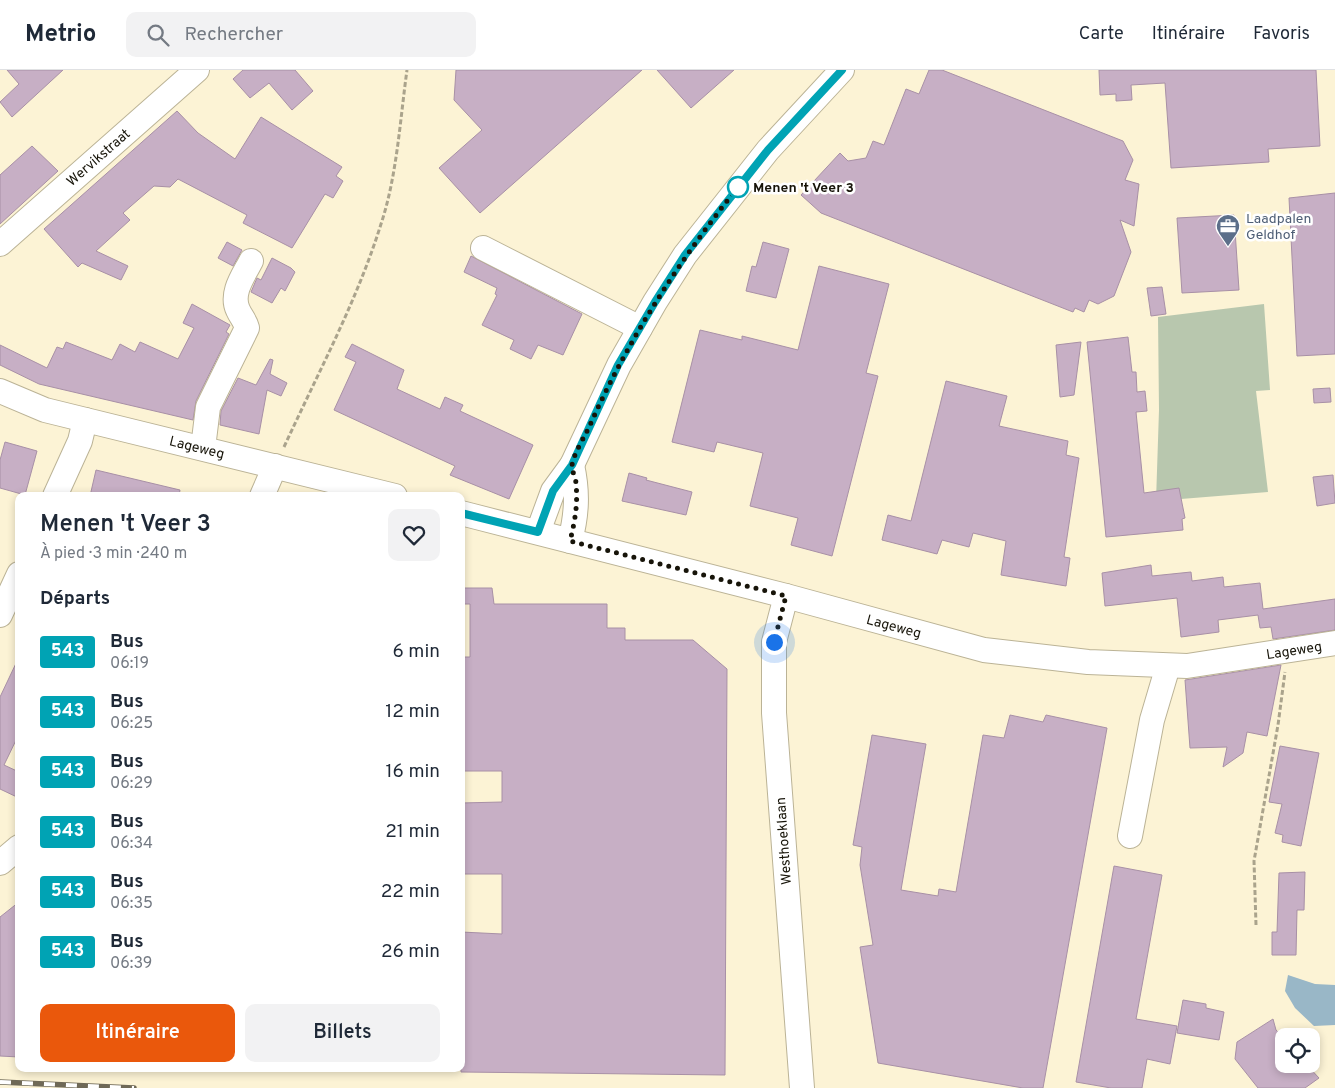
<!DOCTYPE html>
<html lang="fr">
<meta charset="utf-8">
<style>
body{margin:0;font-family:Overpass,sans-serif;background:#f2f2f3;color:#1f2937;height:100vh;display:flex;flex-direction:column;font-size:19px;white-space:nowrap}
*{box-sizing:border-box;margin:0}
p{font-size:16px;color:#747a83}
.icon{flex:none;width:28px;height:28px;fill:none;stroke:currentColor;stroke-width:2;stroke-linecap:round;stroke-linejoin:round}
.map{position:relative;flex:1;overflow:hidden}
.side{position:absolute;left:15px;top:422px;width:450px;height:580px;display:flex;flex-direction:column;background:#fff;border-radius:10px;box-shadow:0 2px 8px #0003}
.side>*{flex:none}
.badge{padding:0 10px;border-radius:4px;font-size:18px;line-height:32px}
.controls{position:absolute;left:1275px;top:958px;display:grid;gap:10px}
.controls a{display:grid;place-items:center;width:45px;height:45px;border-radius:10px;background:#fff;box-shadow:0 2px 8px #0003;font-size:25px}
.you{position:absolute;width:25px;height:25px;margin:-12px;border:4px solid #fff;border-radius:50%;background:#1a73e8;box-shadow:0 0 0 8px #1a73e833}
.map>.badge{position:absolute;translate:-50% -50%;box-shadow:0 0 0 2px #fff}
h2{padding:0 25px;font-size:19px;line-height:45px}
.round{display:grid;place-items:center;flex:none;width:52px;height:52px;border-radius:10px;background:#f2f2f3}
.headline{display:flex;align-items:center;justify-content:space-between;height:85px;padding:0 25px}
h1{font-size:24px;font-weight:600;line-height:38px}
.button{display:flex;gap:10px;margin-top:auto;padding:10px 25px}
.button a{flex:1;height:58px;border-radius:10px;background:#ea580c;color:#fff;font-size:20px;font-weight:600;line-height:58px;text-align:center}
.button a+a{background:#f2f2f3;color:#1f2937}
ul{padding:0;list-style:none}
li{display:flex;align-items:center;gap:15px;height:60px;padding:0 25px}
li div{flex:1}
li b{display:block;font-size:19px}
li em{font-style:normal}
li .badge{min-width:55px;font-weight:700;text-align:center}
header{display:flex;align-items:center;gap:30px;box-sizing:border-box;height:70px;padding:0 25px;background:#fff;border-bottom:1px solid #e0e1e3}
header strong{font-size:24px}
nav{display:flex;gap:28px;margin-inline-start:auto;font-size:18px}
.search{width:350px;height:45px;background:#f2f2f3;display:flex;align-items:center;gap:12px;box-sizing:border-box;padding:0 18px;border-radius:10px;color:#747a83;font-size:19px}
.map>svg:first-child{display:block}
.green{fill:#b8c7ae}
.water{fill:#99b7c7}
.building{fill:#c7afc5;stroke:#a890a6}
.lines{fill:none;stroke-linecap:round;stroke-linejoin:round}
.minor-casing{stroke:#bbb396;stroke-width:26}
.path{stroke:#aaa38c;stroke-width:3;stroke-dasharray:5 2.5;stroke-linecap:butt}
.minor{stroke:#fff;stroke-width:24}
.rail-casing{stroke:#6f6957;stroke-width:5.5}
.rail{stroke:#fff;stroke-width:4;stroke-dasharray:11;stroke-linecap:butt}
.line-casing{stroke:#fff;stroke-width:11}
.line{stroke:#00a3b4;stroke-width:8}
.walk{stroke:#171409;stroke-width:5;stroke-dasharray:0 9}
.stop-dot{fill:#fff;stroke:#00a3b4;stroke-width:2.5}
.labels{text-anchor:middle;stroke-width:5;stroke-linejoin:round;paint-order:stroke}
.street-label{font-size:14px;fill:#171409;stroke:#fff}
.stop-label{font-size:14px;font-weight:bold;fill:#171409;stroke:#fff;text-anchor:start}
.service-label{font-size:14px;fill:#4e5e75;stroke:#fff;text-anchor:start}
</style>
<header>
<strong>Metrio</strong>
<div class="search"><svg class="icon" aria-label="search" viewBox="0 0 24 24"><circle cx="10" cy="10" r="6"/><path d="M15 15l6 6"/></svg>Rechercher</div>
<nav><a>Carte</a><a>Itinéraire</a><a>Favoris</a></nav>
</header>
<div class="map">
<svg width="1335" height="1018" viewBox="0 0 1335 1018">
<rect width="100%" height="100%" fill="#fcf3d5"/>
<path class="green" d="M1264,234L1270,320L1256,321L1268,422L1156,431L1159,340L1158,247Z"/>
<path class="water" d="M1288,905L1315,914L1335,915V955L1314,956L1295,938L1285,921Z"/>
<g class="building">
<path d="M7,0H63L12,47L0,32L19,14Z"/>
<path d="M243,0H295L313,21L292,40L269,13L250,28L233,9Z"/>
<path d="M456,0H642L480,143L439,98L482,60L454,30Z"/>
<path d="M657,0H734L691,38Z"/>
<path d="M929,0H942L1123,71L1133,90L1125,110L1139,114L1134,156L1120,150L1131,182L1114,226L1098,234L1089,230L1084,242L1075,238L1073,242L821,143L801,125L840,83L848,91L866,88L873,71L884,75L906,19L919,24Z"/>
<path d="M1099,0H1316L1320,76L1268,79L1269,92L1171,98L1165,13L1131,15L1132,30L1116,31V24L1100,25Z"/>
<path d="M177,41L198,63L235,89L261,47L342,97L336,106L343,111L333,128L325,124L292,178L243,153L247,145L178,109L170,117L154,116L123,143L130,150L96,181L128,196L121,210L82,193L78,197L44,159Z"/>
<path d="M32,76L58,101L0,154V105Z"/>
<path d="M1335,123V284L1297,286L1289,128Z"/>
<path d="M1234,145L1239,220L1182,223L1177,148Z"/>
<path d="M227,172L242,180L233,196L218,188Z"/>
<path d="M763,172L789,179L776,228L746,221L752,196L756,197Z"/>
<path d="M471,186L582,244L563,285L538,275L531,289L510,279L514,270L482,255L497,225L495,224L497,218L464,202Z"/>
<path d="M272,188L291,198L295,202L285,221L281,218L272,233L251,222L257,208L261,210Z"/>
<path d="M819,196L889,214L866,303L878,306L832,486L791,475L798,448L750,436L763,383L717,372L714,382L672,372L700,260L742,270V266L798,280Z"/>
<path d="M1162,217L1166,244L1151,246L1147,218Z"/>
<path d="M192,234L230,255L226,262L229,264L196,331L193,350L39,314L0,295V275L47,298L57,277L63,279L66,272L112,290L120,274L135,282L140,272L178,289L194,258L183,253Z"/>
<path d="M1128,267L1132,302H1136L1137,322L1145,321L1147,341L1136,342L1144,423L1179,418L1185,448L1182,449L1183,460L1106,467L1087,272Z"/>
<path d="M1081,272L1074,325L1060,327L1056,275Z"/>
<path d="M352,274L404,300L397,319L440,339L445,327L463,335L460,341L533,375L509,429L450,405L455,396L334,340L356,292L345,287Z"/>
<path d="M270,289L273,290L270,304L287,313L281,326L267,320L259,364L220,355L221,341L238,308L256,315Z"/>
<path d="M946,311L1007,326L999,356L1068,371L1066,385L1079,388L1064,487L1070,488L1066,516L1001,505L1006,471L973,463L969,477L942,470L937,484L882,470L888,445L911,451Z"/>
<path d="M1330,318L1331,332L1314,333L1313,319Z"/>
<path d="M5,372L37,381L25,425L0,418V390Z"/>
<path d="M96,400L180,420L179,426H90Z"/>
<path d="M629,403L647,408L646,410L692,422L686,445L622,431Z"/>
<path d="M1333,405L1335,433L1317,436L1313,407Z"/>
<path d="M1151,495L1152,506L1191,502L1192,511L1223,507L1224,517L1260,513L1263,539L1335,529V560L1273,569L1271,557L1260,558L1258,545L1218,550L1219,562L1181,567L1177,528L1105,536L1102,503Z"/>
<path d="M464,518H492L494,534H607V558H625V570H693L727,599L725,1005L461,1002V862L502,864V804H461V733L502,732V701H461V587H470V534H463Z"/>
<path d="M19,587V664L4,695L19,702V728L0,719V627Z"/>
<path d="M1281,595L1267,666L1247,662L1243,683L1223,697L1227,677L1190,678L1185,610Z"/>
<path d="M1010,645L1043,652L1046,645L1107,658L1043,1018H1023L878,993L860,877L873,875L860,795L862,777L853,775L872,665L926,674L901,820L938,826L939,819L956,822L983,665L1004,668Z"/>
<path d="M1280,676L1319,683L1301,776L1282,772L1283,765L1275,763L1282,734L1269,732Z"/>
<path d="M1114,796L1162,805L1136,949L1177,956L1170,994L1147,989L1142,1018H1111L1076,1012Z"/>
<path d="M1305,802L1304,840H1297L1296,885H1272V862H1277L1279,803Z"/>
<path d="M19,832V987L0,986V847Z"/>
<path d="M1183,930L1206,934V938L1224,942L1219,970L1177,963Z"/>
<path d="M1273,949L1276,960L1284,968V994H1306L1319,1008L1305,1018H1258L1235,989L1237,972Z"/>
</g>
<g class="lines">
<g class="minor-casing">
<g id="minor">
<path d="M0,174L197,0"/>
<path d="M483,178L640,258"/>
<path d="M0,321L45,340L395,426"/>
<path d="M203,378L208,337L247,258C245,250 241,247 238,240C230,223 244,205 251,191"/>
<path d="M55,426L80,371L85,350"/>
<path d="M262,426L275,396"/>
<path d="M461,443L786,526L984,580L1088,592L1187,596L1335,573"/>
<path d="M538,462L553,421L572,395L619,295L655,232L685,185L768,80L842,0"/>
<path d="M570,471C577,444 578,422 572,395"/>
<path d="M786,526L774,572V643L802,1018"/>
<path d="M0,545L19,504"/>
<path d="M1130,766L1152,650L1168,596"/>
<path d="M0,793L19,777"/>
</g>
</g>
<g class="path">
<path d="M284,377C318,303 357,231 381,154C397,106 400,50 407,0"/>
<path d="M1256,855L1254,791L1278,655L1285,602"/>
</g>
<use href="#minor" class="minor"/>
<g class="rail-casing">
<path id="rail" d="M0,1012L134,1018"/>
</g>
<use href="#rail" class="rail"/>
</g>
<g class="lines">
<g class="line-casing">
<path id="line" d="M461,443L538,462L553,421L572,395L618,295L655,232L685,185L768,80L842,0"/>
</g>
<use href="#line" class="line"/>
<path class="walk" d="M738,117C679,191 629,268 590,355C586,364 572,387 572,396C572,402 576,408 576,414C578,434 575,451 570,471L786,526L774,572"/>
</g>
<defs>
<g id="office-pin" transform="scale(1.25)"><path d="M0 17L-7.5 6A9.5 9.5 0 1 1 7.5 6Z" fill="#5c6f8a" stroke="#fff"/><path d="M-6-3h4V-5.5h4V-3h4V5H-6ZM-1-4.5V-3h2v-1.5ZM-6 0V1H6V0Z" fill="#fff"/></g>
</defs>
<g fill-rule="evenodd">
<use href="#office-pin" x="1228" y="156"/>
</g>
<circle class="stop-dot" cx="738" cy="117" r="10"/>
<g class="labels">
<g class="street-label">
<text transform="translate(98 87) rotate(-41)" y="5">Wervikstraat</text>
<text transform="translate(197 377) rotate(14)" y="5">Lageweg</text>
<text transform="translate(894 556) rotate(15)" y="5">Lageweg</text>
<text transform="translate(1294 580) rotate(-9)" y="5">Lageweg</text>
<text transform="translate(783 771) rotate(-94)" y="5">Westhoeklaan</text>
</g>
<g class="stop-label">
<text x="753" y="122">Menen 't Veer 3</text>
</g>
<g class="service-label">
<text x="1246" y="153">Laadpalen<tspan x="1246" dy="16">Geldhof</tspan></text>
</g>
</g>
</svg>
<div class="controls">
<a><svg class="icon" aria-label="locate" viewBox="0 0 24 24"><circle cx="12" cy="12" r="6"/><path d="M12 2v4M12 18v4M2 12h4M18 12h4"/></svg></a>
</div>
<div class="you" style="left:774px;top:572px"></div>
<section class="side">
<div class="headline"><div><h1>Menen 't Veer 3</h1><p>À pied · 3 min · 240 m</p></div><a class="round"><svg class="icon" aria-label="heart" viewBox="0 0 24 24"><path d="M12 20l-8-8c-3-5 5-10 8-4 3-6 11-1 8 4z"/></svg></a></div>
<h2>Départs</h2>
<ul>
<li><span class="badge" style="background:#00a3b4;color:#fff">543</span><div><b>Bus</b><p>06:19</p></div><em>6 min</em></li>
<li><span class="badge" style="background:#00a3b4;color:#fff">543</span><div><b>Bus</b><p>06:25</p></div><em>12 min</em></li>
<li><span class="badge" style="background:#00a3b4;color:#fff">543</span><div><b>Bus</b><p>06:29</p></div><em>16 min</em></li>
<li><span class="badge" style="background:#00a3b4;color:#fff">543</span><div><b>Bus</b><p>06:34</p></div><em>21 min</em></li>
<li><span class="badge" style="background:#00a3b4;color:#fff">543</span><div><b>Bus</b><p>06:35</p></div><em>22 min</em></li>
<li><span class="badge" style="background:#00a3b4;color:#fff">543</span><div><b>Bus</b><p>06:39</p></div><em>26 min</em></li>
</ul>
<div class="button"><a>Itinéraire</a><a>Billets</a></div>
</section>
</div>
